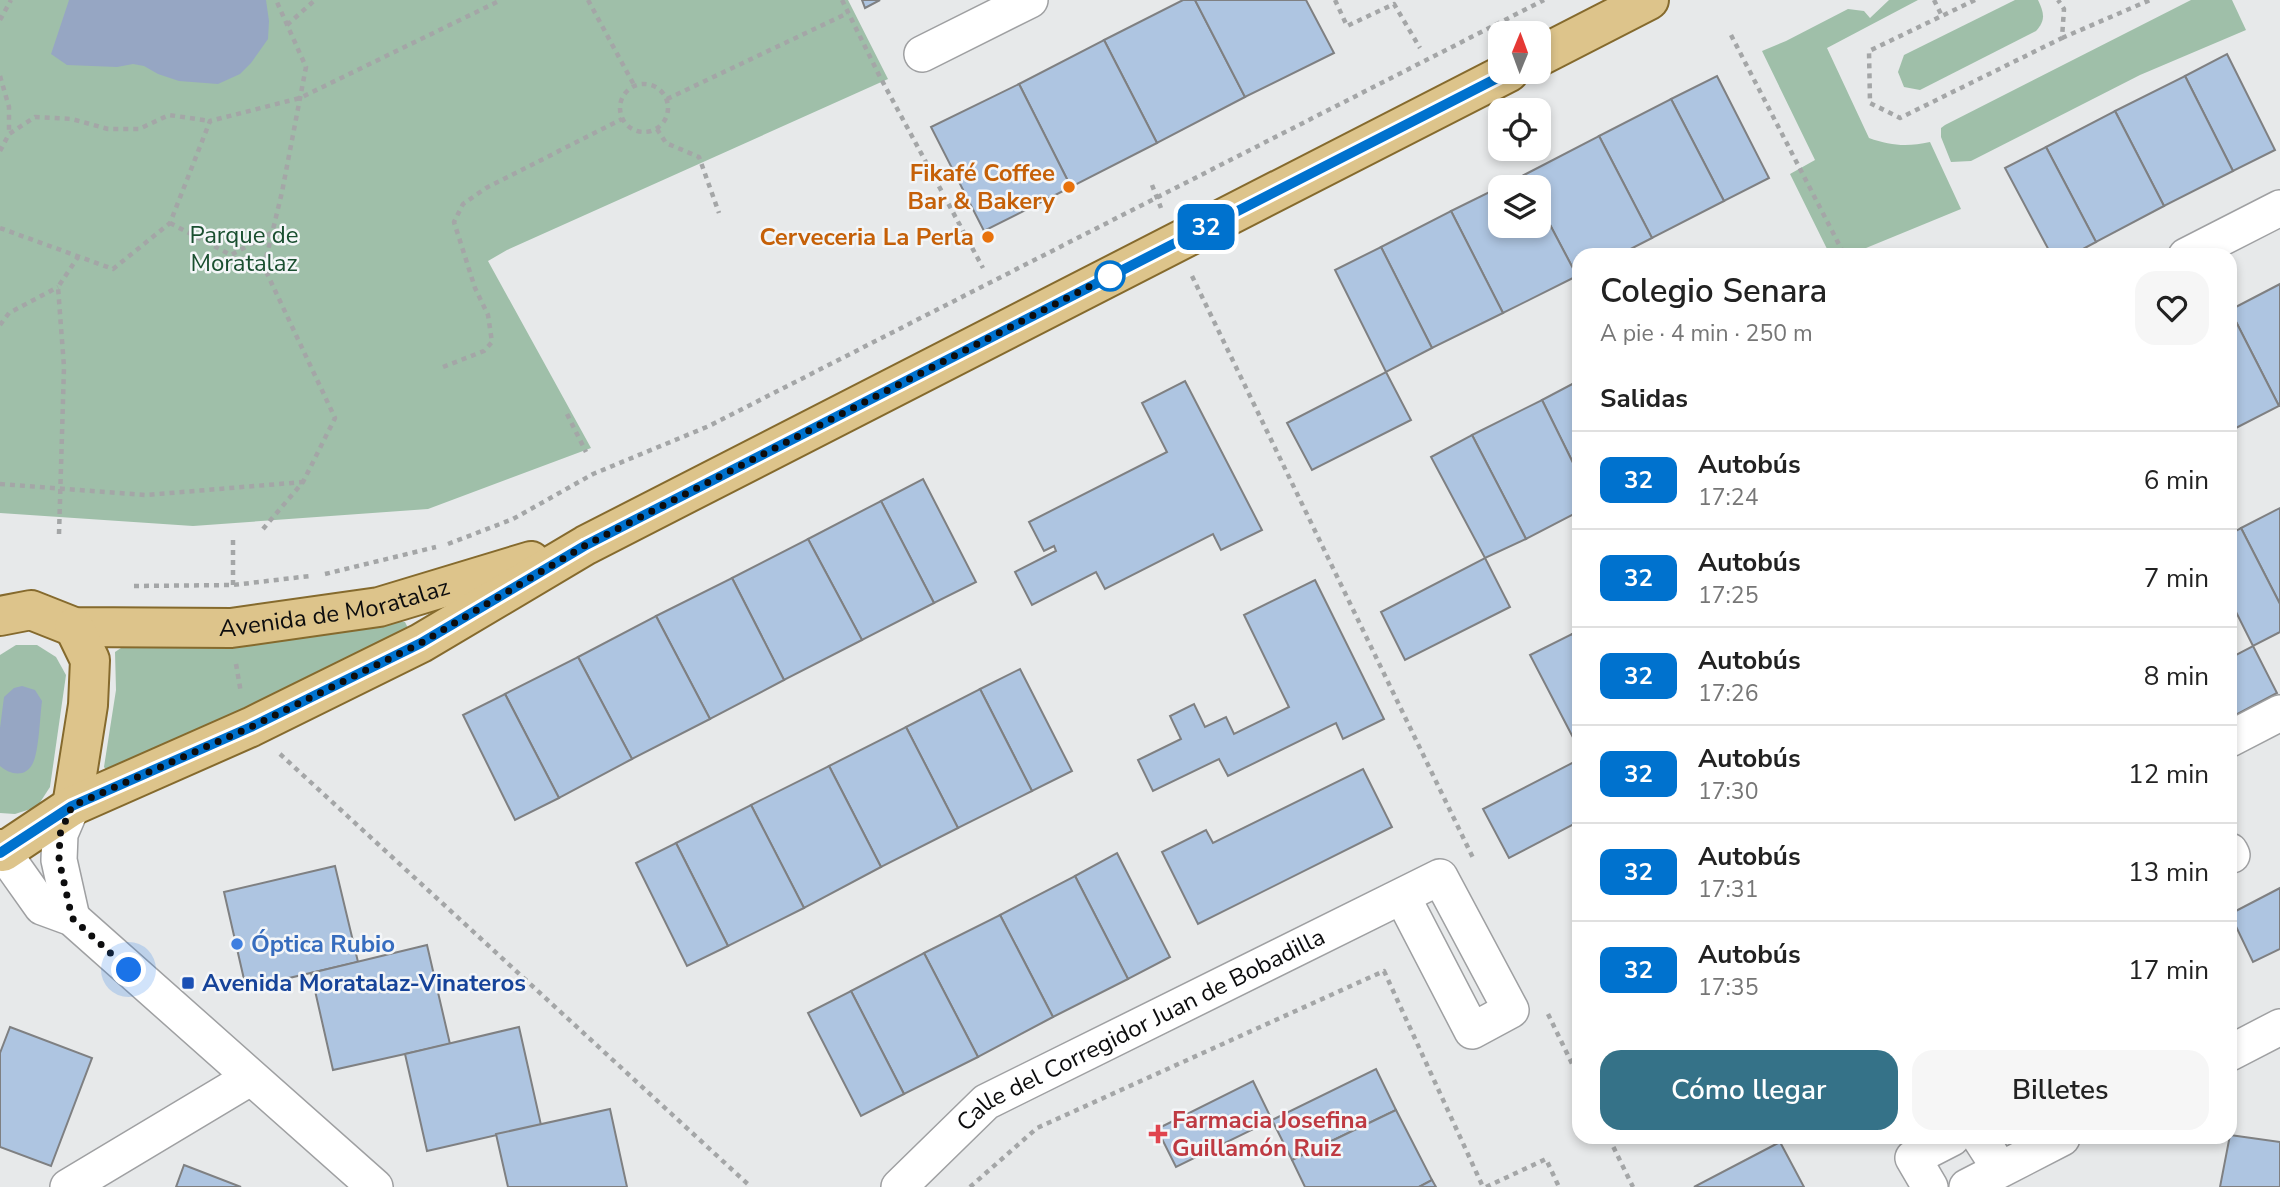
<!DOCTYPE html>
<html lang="es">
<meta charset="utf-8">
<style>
body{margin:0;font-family:"Nunito Sans",sans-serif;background:#f6f6f6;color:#222;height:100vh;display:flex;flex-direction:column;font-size:26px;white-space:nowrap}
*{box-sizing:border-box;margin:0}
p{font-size:23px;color:#767676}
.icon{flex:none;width:38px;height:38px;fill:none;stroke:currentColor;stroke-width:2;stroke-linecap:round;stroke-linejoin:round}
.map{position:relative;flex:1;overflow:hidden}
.sheet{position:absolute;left:1572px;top:248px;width:665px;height:896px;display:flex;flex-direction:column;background:#fff;border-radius:21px;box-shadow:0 4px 10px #0003}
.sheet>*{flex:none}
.badge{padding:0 14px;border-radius:10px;font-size:24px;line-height:46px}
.needle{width:46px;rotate:1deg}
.tools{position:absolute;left:1488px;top:21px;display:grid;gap:14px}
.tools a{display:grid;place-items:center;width:63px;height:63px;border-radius:14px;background:#fff;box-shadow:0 4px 10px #0003;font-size:35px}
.you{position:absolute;width:35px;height:35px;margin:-18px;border:5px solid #fff;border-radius:50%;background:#1a73e8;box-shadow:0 0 0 10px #1a73e833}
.map>.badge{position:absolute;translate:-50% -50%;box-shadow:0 0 0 4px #fff}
h2{padding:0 28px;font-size:26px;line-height:63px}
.round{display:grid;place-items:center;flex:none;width:74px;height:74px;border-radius:21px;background:#f6f6f6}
.overview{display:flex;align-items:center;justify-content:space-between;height:119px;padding:0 28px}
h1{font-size:33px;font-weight:600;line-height:52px}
.cta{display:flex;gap:14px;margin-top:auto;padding:14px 28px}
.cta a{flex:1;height:80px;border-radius:21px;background:#357288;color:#fff;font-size:28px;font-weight:600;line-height:80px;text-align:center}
.cta a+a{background:#f6f6f6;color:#222}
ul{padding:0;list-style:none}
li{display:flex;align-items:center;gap:21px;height:98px;padding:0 28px;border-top:2px solid #e0e0e0}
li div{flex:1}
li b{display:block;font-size:26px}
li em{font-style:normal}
li .badge{min-width:77px;font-weight:700;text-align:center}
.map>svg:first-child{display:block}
.green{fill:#9fbfa9}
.water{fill:#96a6c3}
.building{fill:#aec5e1;stroke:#7f8082;stroke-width:2}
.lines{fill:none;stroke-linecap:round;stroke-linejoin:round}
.minor-casing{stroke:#9fa0a2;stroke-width:38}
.major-casing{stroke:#856a2d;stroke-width:42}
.path{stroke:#a4a6a7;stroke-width:4.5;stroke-dasharray:5 5;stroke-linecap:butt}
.minor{stroke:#fff;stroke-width:35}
.major{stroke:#ddc48b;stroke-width:38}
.line-casing{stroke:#fff;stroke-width:16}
.line{stroke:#0072ce;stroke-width:10}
.walk{stroke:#0d0d0e;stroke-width:7;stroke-dasharray:0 12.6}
.food-dot{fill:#e8710a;stroke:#f4f6f8;stroke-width:2.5}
.stop-dot{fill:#fff;stroke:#0072ce;stroke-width:3.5}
.shop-dot{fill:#3f7fe0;stroke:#f4f6f8;stroke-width:2.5}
.transit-dot{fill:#1a4fb4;stroke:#f4f6f8;stroke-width:2.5}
.health-dot{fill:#e0444e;stroke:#f4f6f8;stroke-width:2.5}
.labels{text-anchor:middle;stroke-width:5;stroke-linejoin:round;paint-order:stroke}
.food-label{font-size:24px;font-weight:bold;fill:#c56008;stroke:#f4f6f8;text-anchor:end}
.park-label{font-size:24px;fill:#1a4f30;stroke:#f4f6f8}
.street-label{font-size:24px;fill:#0d0d0e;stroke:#f4f6f8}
.shop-label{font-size:24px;font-weight:bold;fill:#366cbe;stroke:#f4f6f8;text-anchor:start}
.transit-label{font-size:24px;font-weight:bold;fill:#164399;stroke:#f4f6f8;text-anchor:start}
.health-label{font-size:24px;font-weight:bold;fill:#be3a42;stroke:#f4f6f8;text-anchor:start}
</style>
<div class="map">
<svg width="2280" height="1187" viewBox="0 0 2280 1187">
<rect width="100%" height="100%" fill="#e7e9ea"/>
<g class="green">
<path d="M0,0H848L888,79L507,250L488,261L591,448L428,509L193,526L0,513Z"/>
<path d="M1889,0H1918L1827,48L1869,138C1891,146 1908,147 1930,142L1961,209L1849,255H1830L1790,174L1815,160L1762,51L1786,41L1848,9L1864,11L1870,18Z"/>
<path d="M2015,0H2038C2044,13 2046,20 2036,31L1920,90L1904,87L1898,72L1904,55Z"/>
<path d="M2191,0H2232L2246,30L2140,75L1971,161L1951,162L1941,137V128L1945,125Z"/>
<path d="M398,621L405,622L408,628L403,634L246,711L108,772L104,767L116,690L115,652L121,648L234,644Z"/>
<path d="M16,645H37L56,657L66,675L50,787L37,807L15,814L0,813V655Z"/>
</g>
<g class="water">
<path d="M69,0H266L269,21L268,39L251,63L240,74L218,84L179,81L158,74L144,66L133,64L117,67L67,65L51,54Z"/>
<path d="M22,686L35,690L42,701C40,716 39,751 33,763C26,778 10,775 0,766V728L4,697L14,688Z"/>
</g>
<g class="building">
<path d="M862,0H880L865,8Z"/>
<path d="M1183,0H1195L1245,97L1157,143L1104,40Z"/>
<path d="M1195,0H1306L1334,53L1245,97Z"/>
<path d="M1104,40L1157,143L1071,187L1019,84Z"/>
<path d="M2227,54L2275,150L2233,171L2185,76Z"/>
<path d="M1717,76L1769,178L1724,201L1671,99Z"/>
<path d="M2185,76L2233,171L2164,206L2115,111Z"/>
<path d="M1019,84L1071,187L984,231L931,127Z"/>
<path d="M1671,99L1724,201L1652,238L1599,136Z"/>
<path d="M2115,111L2164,206L2096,242L2046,147Z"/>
<path d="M1599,136L1652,238L1617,256H1578L1577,276L1538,202V187H1531L1524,175Z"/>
<path d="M2046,147L2096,242L2070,256H2052L2005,168Z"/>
<path d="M1524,175L1531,187H1500V226H1538V202L1577,276L1503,313L1451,211Z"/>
<path d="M1451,211L1503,313L1432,348L1381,247Z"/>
<path d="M1381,247L1432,348L1386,372L1335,270Z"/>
<path d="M2280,284V406H2279L2230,310Z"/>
<path d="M2230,310L2279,406L2230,431Z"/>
<path d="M1386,372L1411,420L1312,470L1287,423Z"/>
<path d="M1185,381L1262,530L1221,550L1213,534L1105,589L1096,572L1032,605L1015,572L1056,551L1054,546L1044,551L1029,522L1167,452L1142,403Z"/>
<path d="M1578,381V473L1542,400Z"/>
<path d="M1542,400L1578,473V512L1526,539L1472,435Z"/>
<path d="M1472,435L1526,539L1485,558L1431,457Z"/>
<path d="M923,479L976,582L934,603L881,501Z"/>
<path d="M881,501L934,603L862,640L808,539Z"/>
<path d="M2280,508V604L2241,528Z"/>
<path d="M2241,528L2280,604V632L2253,646L2230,600V534Z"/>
<path d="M808,539L862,640L784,680L732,578Z"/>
<path d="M1485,558L1510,607L1405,660L1381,612Z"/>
<path d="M732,578L784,680L710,719L656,616Z"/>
<path d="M1315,580L1384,719L1343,739L1336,723L1228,776L1219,759L1153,791L1138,760L1181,739L1170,716L1194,704L1205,727L1226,717L1234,734L1289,707L1244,615Z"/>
<path d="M656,616L710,719L632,759L578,657Z"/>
<path d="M1578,630V646L1572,634Z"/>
<path d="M1572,634L1578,646V747L1530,655Z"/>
<path d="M2253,646L2277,693L2230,718V658Z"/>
<path d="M578,657L632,759L559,798L505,694Z"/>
<path d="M1020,669L1072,771L1032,791L980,689Z"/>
<path d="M980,689L1032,791L958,828L906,727Z"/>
<path d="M505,694L559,798L515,820L463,715Z"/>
<path d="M906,727L958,828L881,867L829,766Z"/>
<path d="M1578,760V822L1509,858L1483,809Z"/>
<path d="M829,766L881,867L804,908L751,805Z"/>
<path d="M1363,769L1392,827L1198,924L1162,852L1206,830L1213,843Z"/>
<path d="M751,805L804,908L728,946L676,843Z"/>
<path d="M676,843L728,946L687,966L636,863Z"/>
<path d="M1117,853L1170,957L1128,979L1075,876Z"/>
<path d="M335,866L358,962L246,988L224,892Z"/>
<path d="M1075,876L1128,979L1053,1017L1000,915Z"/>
<path d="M2280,888V949L2253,962L2230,914Z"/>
<path d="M1000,915L1053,1017L978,1057L924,953Z"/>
<path d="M427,945L450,1044L333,1070L311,973Z"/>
<path d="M924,953L978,1057L904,1094L851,991Z"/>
<path d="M851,991L904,1094L861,1116L808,1013Z"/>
<path d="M10,1027L92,1058L51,1166L0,1147V1053Z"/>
<path d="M519,1027L541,1125L427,1151L405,1054Z"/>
<path d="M1376,1069L1396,1110L1292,1160L1272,1120Z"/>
<path d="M1253,1081L1272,1120L1176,1167L1157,1129Z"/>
<path d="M610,1109L627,1187H508L496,1134Z"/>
<path d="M1396,1110L1432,1180L1419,1187H1305L1292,1160Z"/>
<path d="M2230,1135L2280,1142V1187H2220Z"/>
<path d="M1780,1142L1804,1187H1694Z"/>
<path d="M184,1165L241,1187H176Z"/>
<path d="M1432,1180L1436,1187H1419Z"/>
</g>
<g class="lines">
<g class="minor-casing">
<g id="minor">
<path d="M922,54L1030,0"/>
<path d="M2186,256L2280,208"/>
<path d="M2230,739L2280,713"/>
<path d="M2230,851L2232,855"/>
<path d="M0,853L3,852L42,907L72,918L375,1187"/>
<path d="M72,918L59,860L60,834L72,806"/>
<path d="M2230,1053L2280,1027"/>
<path d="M1980,1138L2000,1169"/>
<path d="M68,1187L250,1078"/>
<path id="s1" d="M899,1187L986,1102L1440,877L1511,1010L1472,1031L1402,896"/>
<path d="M1930,1187L1913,1158L1952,1138"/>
<path d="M1967,1187L2062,1138"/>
</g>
</g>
<g class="major-casing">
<g id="major">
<path d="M1538,57L1649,0"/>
<path id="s2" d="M0,616L31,610L74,627L231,628L379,607L531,561"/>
<path d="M72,806L88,705L90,660L74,627"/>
<path d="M0,849L3,852L72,806L251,727L421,643L586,545L1509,72"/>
</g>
</g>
<g class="path">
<path d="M588,0L634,85"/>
<path d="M842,0L879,75L983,268"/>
<path d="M1335,0L1347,26L1394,4L1420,48"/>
<path d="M1934,0L1942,16"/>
<path d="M1975,0L1869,51L1870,103L1900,118L2062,38L2064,9L2058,0"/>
<path d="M0,20L11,0"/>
<path d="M287,25L315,0"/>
<path d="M1731,35L1845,256"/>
<path d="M2062,38L2150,0"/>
<path d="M0,76L9,107V133"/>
<circle cx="644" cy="108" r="24"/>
<path d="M667,99L848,13"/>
<path d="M657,129L666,143L699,157L719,213"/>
<path d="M0,151L9,134L35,117L72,119L108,129H139L169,115L210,121"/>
<path d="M1152,185L1161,208"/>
<path d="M170,223L231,255L271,233"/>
<path d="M0,228L113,269L170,223L210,121L300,98L501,0"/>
<path d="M1192,276L1473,858"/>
<path d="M0,325L9,313L58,287"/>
<path d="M443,367L484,351L492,342L488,315L475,288L454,222L463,204L486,188L622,119"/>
<path d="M567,414L586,452"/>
<path d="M0,484L146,495L303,482"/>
<path d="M263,529L303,482L335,418L264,267L282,192L306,67L276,0"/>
<path d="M59,534L64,367L58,287L78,257"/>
<path d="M448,544L513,519L593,474L709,426L1544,0"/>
<path d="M325,574L436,547"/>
<path d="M233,585V537"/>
<path d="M134,586L233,585L310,576"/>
<path d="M236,664L241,693"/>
<path d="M280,754L751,1187"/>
<path d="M1548,1014L1578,1076"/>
<path d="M1609,1138L1633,1187"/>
<path d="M970,1187L1037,1128L1384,971L1483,1187"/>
<path d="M1486,1187L1546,1159L1559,1187"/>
</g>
<use href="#minor" class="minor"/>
<use href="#major" class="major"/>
</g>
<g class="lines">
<g class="line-casing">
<path id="line" d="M0,853L72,806L251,727L421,643L586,545L1509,72"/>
</g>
<use href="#line" class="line"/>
<path class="walk" d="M129,970L72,918L59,860L60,834L72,806L251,727L421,643L586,545L1110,276"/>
</g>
<g class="food-dot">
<circle cx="1069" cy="187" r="7"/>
<circle cx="988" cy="237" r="7"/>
</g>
<circle class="stop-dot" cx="1110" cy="276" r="14"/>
<circle class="shop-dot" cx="237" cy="944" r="7"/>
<rect class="transit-dot" x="181" y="976" width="14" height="14" rx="3.5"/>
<path class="health-dot" d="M1154.5 1123.5h7v7h7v7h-7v7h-7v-7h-7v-7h7z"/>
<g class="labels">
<g class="food-label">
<text x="1055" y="181">Fikafé Coffee<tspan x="1055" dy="28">Bar &amp; Bakery</tspan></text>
<text x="974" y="245">Cerveceria La Perla</text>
</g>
<g class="park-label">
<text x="244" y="243">Parque de<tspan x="244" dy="28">Moratalaz</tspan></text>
</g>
<g class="street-label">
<text dy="8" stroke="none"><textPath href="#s2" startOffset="340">Avenida de Moratalaz</textPath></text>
<text dy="8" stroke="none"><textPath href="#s1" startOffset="292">Calle del Corregidor Juan de Bobadilla</textPath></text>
</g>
<g class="shop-label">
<text x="251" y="952">Óptica Rubio</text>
</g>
<g class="transit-label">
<text x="202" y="991">Avenida Moratalaz-Vinateros</text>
</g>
<g class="health-label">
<text x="1172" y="1128">Farmacia Josefina<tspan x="1172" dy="28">Guillamón Ruiz</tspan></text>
</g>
</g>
</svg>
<div class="tools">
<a><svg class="needle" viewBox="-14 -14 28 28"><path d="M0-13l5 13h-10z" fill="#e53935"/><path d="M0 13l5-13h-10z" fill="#767676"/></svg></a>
<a><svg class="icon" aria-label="locate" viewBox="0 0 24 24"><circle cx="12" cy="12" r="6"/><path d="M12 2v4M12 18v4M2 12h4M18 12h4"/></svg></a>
<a><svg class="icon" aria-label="layers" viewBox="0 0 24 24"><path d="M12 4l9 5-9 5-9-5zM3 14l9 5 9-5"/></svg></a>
</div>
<div class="you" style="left:129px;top:970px"></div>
<b class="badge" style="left:1206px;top:227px;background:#0072ce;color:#fff">32</b>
<section class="sheet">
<div class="overview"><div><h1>Colegio Senara</h1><p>A pie · 4 min · 250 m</p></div><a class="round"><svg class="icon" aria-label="heart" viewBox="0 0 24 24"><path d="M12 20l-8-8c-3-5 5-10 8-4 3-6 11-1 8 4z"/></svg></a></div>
<h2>Salidas</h2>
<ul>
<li><span class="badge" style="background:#0072ce;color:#fff">32</span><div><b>Autobús</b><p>17:24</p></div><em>6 min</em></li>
<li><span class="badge" style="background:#0072ce;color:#fff">32</span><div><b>Autobús</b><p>17:25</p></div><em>7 min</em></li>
<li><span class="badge" style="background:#0072ce;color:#fff">32</span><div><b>Autobús</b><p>17:26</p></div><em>8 min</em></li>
<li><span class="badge" style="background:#0072ce;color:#fff">32</span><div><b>Autobús</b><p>17:30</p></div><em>12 min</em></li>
<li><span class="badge" style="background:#0072ce;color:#fff">32</span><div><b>Autobús</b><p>17:31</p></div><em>13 min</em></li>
<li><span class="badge" style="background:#0072ce;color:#fff">32</span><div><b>Autobús</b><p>17:35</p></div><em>17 min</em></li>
</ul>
<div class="cta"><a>Cómo llegar</a><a>Billetes</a></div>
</section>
</div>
